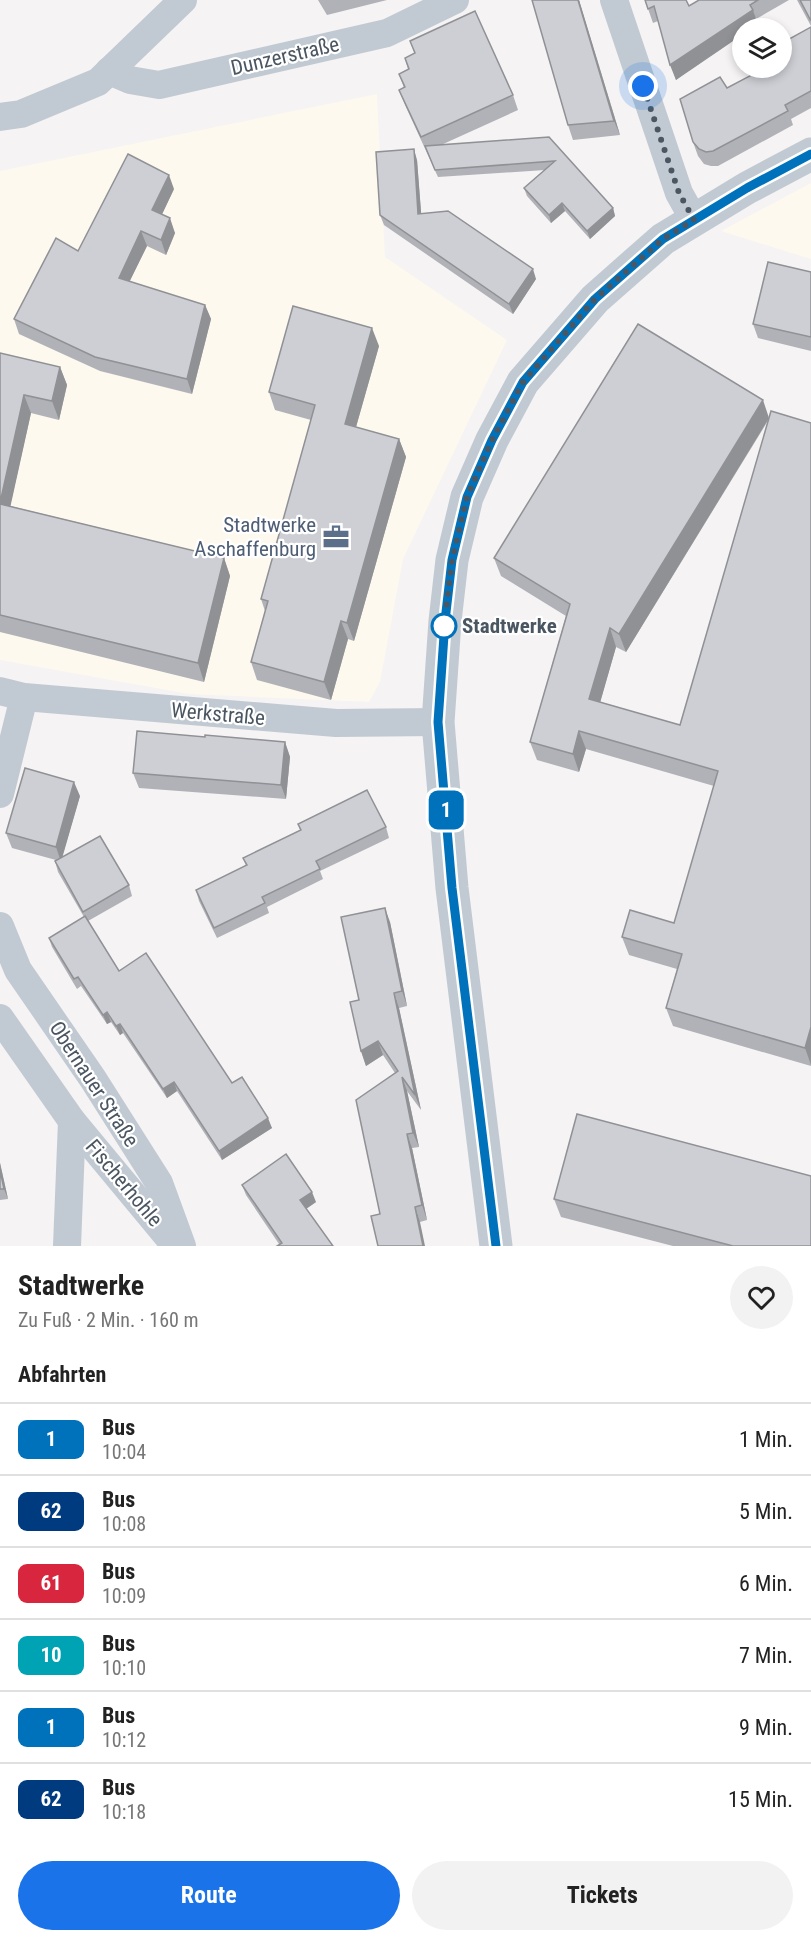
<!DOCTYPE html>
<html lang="de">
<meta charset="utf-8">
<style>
body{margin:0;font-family:"Roboto Condensed",sans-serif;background:#f2f2f2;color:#222;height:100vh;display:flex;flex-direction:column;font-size:22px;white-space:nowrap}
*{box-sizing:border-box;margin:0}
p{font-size:20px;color:#767676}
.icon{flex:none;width:33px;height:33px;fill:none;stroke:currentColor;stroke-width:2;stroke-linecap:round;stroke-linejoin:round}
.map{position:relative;height:1246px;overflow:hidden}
.details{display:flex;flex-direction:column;background:#fff;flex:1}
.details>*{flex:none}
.badge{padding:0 12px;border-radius:9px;font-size:21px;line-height:39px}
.controls{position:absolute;left:732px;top:18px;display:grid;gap:12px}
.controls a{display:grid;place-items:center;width:60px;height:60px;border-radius:50%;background:#fff;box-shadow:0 3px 9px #0003;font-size:30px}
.you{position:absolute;width:30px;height:30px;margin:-15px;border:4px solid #fff;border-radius:50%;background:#1a73e8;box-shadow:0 0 0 9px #1a73e833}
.map>.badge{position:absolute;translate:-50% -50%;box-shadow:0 0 0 3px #fff}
h2{padding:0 18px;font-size:22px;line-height:54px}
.round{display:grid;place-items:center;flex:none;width:63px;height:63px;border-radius:32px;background:#f2f2f2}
.head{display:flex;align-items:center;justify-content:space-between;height:102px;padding:0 18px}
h1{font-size:28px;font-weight:700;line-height:45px}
.cta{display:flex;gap:12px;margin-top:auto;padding:12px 18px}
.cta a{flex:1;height:69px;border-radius:36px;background:#1a73e8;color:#fff;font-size:24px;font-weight:700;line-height:69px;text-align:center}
.cta a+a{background:#f2f2f2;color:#222}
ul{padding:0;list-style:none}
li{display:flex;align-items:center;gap:18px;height:72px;padding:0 18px;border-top:2px solid #e0e0e0}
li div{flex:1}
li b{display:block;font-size:22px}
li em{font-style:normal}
li .badge{min-width:66px;font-weight:700;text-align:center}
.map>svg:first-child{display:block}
.commercial{fill:#fdf9ef}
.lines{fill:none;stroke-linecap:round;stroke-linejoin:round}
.minor{stroke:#c1cad2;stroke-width:28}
.tertiary{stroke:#c1cad2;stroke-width:33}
.wall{fill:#b0b2b7;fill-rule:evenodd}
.shaded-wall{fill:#909195}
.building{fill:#cdcfd5;stroke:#909195;stroke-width:1.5}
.line-casing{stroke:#fff;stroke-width:14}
.line{stroke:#0072bc;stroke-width:9}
.walk{stroke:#4a5661;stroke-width:6;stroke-dasharray:0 10.8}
.stop-dot{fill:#fff;stroke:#0072bc;stroke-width:3}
.labels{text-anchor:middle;stroke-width:4.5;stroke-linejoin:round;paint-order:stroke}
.street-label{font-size:21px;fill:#4a5661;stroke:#fff}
.service-label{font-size:21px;fill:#4e5e75;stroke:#fff;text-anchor:end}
.stop-label{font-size:21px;font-weight:bold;fill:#4a5661;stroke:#fff;text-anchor:start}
</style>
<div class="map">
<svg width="811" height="1246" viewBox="0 0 811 1246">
<rect width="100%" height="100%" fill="#f5f3f3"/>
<g class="commercial">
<path d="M377,94L385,257L507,340L403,559L380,682L369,702L189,694L0,660V171Z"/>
<path d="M811,183V259L721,231Z"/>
</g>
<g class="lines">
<g class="minor">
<path d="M614,0L679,193L694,220"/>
<path d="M109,71L130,80L159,85L387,33L455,0"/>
<path d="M0,117L21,114L98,82L183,0"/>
<path d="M0,691L24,697L336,723L438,722"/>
<path d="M0,794L24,697"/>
<path d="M0,926L18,970L93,1079L159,1183L182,1246"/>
<path d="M0,1018L72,1121L67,1246"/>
<path d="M72,1121L174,1244"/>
</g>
<path class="tertiary" d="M496,1246L452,888L438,722L445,621L452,560L467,497L492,440L523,382L595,299L663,239L747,188L811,154"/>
</g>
<g class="wall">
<path d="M318,0H387L327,15Z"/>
<path d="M532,0H579L620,135L573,140L568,125Z"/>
<path d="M645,0L689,6L699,0H789L756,19L758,25L753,28H742L676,80L658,21L653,23Z"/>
<path d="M797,0H811V26Z"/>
<path d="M811,27V108L791,119L793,125L718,166H711L704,164L698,156L693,142L727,88L764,68H782Z"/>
<path d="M410,41L513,95L518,110L441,145L549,137L613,208L615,216L590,239L565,211L551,223L527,196L524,188L545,170L438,177L405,105L399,90L404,88L399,74L408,69L405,58L415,54Z"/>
<path d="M417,160L421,213L536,279L513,314L384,225L380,215Z"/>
<path d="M174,189L162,214L175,233L166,255L147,246L129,282L205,305L211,319L192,394L100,371L19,334L14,319L78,251Z"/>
<path d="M811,272V351L758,338L753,324Z"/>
<path d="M379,346L356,427L399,439L406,457L354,641L348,639L331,700L257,680L251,662L265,611L261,599L311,420L275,410L269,392Z"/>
<path d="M0,353L60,367L67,385L59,420L31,413L10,506L224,558L230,576L204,682L0,632Z"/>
<path d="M769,418L811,423V1066L673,1026L666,1008L677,969L629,955L622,937L674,923L714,786L586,749L579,772L537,760L530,742L566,616L501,576L494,558ZM769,419L680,725L600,702L616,647L626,652Z"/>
<path d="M205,737L285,742L290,757L286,799L139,788L133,773Z"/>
<path d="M80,796L62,857L129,885L132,896L88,921L119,971L232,1083L272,1128L222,1160L177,1091L167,1098L123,1033L120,1035L111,1022L107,1024L81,986L77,989L52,947L49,938L84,917L58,872L55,861L56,860L12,848L6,833Z"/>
<path d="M298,824L386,827L389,838L320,871L323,879L267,907L269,913L217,938L199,901L196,890L246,866L243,858L300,830Z"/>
<path d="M390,922L407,1006L399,1008L421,1110L407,1091L419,1147L412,1148L427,1220L420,1222L380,1214L395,1073L383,1055L366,1066L361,1051L359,1000Z"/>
<path d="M0,1163L8,1199L0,1200Z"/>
<path d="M242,1185L316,1202L306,1209L333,1246L279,1244L246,1195Z"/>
<path d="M554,1199L811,1246H673L561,1217Z"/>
</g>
<g class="shaded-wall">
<path d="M578,0H579L620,135L614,121Z"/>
<path d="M753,10L758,25L753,28H742V35L676,80L670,65Z"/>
<path d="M414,149L417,160L422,224L418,214Z"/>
<path d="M169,175L174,189L157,225L152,210Z"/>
<path d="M562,203L565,211L551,223L549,215Z"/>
<path d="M613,208L615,216L590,239L587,231Z"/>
<path d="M170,218L175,233L166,255L161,240Z"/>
<path d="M141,231L147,246L124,293L119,278Z"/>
<path d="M533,269L536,279L513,314L509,304Z"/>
<path d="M205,305L211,319L192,394L187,379Z"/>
<path d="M372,328L379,346L352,441L345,424Z"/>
<path d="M60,367L67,385L59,420L52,401Z"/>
<path d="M24,395L31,413L7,522L0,503Z"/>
<path d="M763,400L769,418L626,652L619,634Z"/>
<path d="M399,439L406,457L354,641L347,623Z"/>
<path d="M224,558L230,576L204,682L198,663Z"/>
<path d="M341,621L348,639L331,700L324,682Z"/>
<path d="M610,628L616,647L596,717L589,699Z"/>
<path d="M579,731L586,749L579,772L573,754Z"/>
<path d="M285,742L290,757L286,799L281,785Z"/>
<path d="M74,782L80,796L61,862L56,847Z"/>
<path d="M385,908L390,922L407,1006L402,991Z"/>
<path d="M394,993L399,1008L421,1110L415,1095Z"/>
<path d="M107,1012L111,1022L107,1024L103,1015Z"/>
<path d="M120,1024L123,1033L120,1035L116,1026Z"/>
<path d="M811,1027V1065L805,1048Z"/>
<path d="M378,1041L383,1055L366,1066L361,1051Z"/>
<path d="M402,1077L407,1091L419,1147L413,1133Z"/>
<path d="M174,1082L177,1091L167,1098L163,1089Z"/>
<path d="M268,1118L272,1128L222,1160L219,1151Z"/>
<path d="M407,1134L412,1148L427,1220L422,1205Z"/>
<path d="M0,1163L8,1199L4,1189L0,1170Z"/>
<path d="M312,1192L316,1202L303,1211L300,1200Z"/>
<path d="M415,1207L420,1222L425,1246H423Z"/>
</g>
<g class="building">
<path d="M532,0H578L614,121L568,125Z"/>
<path d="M645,0H686L689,6L699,0H758L750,5L753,10L670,65L654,6L648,9Z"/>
<path d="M800,0H811V21Z"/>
<path d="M475,11L513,95L421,137L399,90L405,87L399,74L409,69L405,58L415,53L410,41Z"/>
<path d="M811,27V91L785,105L788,111L713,151L706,152L699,149L693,142L680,99L720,77L727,88L765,68H782V43Z"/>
<path d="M549,137L613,208L587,231L562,203L549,215L524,188L555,161L435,170L425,146Z"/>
<path d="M414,149L418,214L448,211L533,269L509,304L380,215L376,152Z"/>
<path d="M128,154L169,175L152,210L170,218L161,240L141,231L119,278L205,305L187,379L95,357L14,319L56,238L78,251Z"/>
<path d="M768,262L811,272V337L753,324Z"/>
<path d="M293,306L372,328L345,424L399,439L347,623L341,621L324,682L251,662L268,601L261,599L315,405L269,392Z"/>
<path d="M638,324L763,400L619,634L610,628L589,699L680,725L771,411L811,423V1027L805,1048L666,1008L682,954L622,937L630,910L674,923L718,771L579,731L573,754L530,742L570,604L494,558Z"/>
<path d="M0,353L60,367L52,401L24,395L0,503Z"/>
<path d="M0,504L224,558L198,663L0,615Z"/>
<path d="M137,731L205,737V735L285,742L281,785L133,773Z"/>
<path d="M25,768L74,782L56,847L6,833Z"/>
<path d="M367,790L386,827L316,861L320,869L262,897L265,903L214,928L196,890L247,865L243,858L301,830L298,824Z"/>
<path d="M100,836L129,885L83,912L55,861Z"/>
<path d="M385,908L402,991L394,993L415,1095L402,1077L413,1133L407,1134L422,1205L415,1207L423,1246H378L371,1216L380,1214L356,1100L398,1071L378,1041L361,1051L350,1002L359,1000L341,917Z"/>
<path d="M85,916L119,971L146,953L232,1083L242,1077L268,1118L219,1151L174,1082L163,1089L120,1024L116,1026L107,1012L103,1015L78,977L74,979L49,938Z"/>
<path d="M577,1114L811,1176V1246H733L554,1199Z"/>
<path d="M286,1154L312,1192L300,1200L333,1246H277L282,1243L242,1185Z"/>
<path d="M0,1170L4,1189H0Z"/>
</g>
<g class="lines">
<g class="line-casing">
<path id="line" d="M496,1246L452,888L438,722L445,621L452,560L467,497L492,440L523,382L595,299L663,239L747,188L811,154"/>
</g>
<use href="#line" class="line"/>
<path class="walk" d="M444,626L452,560L467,497L492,440L523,382L595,299L663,239L694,220L679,193L643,86"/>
</g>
<defs>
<g id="office-bare" transform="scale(2.07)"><path d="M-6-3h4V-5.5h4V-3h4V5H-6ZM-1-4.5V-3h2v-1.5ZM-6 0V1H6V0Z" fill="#5c6f8a" stroke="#fff" stroke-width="2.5" paint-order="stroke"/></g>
</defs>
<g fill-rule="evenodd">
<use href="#office-bare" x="336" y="537"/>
</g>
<circle class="stop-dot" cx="444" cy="626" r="12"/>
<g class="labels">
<g class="street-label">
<text transform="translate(285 56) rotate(-13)" y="7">Dunzerstraße</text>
<text transform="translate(218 714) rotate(5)" y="7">Werkstraße</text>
<text transform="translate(94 1084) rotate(57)" y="7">Obernauer Straße</text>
<text transform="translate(124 1183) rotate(50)" y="7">Fischerhohle</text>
</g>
<g class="service-label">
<text x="316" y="532">Stadtwerke<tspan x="316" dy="24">Aschaffenburg</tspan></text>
</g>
<g class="stop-label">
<text x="462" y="633">Stadtwerke</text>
</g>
</g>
</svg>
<div class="controls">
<a><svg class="icon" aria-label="layers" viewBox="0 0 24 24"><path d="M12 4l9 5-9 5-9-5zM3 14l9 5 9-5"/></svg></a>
</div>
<div class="you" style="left:643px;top:86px"></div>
<b class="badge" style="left:446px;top:810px;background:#0072bc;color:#fff">1</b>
</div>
<section class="details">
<div class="head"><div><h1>Stadtwerke</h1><p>Zu Fuß · 2 Min. · 160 m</p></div><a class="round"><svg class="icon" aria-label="heart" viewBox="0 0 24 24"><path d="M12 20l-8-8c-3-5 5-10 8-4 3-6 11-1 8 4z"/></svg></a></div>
<h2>Abfahrten</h2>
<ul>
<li><span class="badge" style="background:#0072bc;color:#fff">1</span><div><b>Bus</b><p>10:04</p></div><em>1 Min.</em></li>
<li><span class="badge" style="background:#003b80;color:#fff">62</span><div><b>Bus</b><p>10:08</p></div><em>5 Min.</em></li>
<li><span class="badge" style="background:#d7263d;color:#fff">61</span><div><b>Bus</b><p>10:09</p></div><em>6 Min.</em></li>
<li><span class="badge" style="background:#00a3b4;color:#fff">10</span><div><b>Bus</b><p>10:10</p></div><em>7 Min.</em></li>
<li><span class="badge" style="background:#0072bc;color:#fff">1</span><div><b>Bus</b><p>10:12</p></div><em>9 Min.</em></li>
<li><span class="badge" style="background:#003b80;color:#fff">62</span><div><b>Bus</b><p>10:18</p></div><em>15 Min.</em></li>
</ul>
<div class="cta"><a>Route</a><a>Tickets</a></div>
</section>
